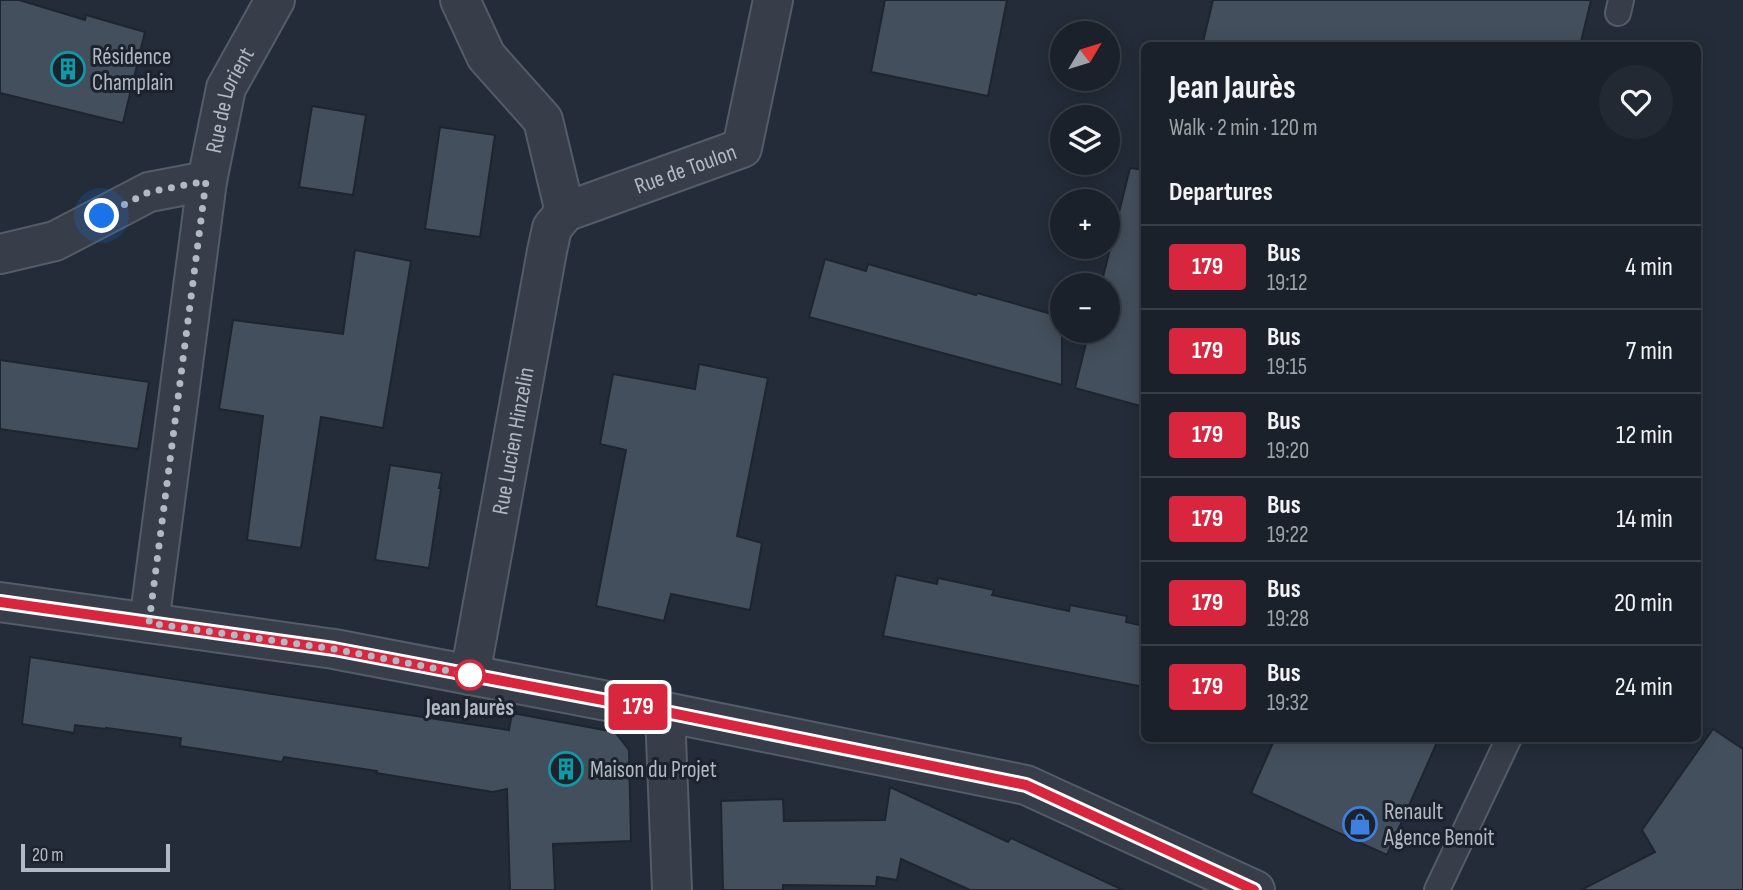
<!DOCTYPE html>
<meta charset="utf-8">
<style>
body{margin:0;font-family:"Sofia Sans Condensed",sans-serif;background:#232932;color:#f1f3f6;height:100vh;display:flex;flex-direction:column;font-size:26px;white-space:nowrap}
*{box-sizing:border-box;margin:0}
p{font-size:23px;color:#9fa3a8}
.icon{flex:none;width:38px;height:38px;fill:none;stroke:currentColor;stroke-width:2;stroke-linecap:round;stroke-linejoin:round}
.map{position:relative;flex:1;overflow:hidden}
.side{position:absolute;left:1141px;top:42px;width:560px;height:700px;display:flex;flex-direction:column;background:#1a212a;border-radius:10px;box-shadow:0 4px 18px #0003,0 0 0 2px #383e47}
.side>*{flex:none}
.badge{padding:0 14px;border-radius:5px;font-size:24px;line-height:46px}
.needle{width:46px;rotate:52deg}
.tools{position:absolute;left:1050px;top:21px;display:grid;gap:14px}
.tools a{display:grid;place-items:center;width:70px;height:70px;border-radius:50%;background:#1a212a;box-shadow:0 4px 18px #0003,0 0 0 2px #383e47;font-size:35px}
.scale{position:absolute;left:21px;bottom:18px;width:149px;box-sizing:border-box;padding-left:7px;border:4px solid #b1b9c5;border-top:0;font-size:19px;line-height:24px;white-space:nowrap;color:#b1b9c5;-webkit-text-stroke:5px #1c232d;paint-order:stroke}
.you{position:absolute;width:35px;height:35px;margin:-18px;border:5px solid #fff;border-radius:50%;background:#1a73e8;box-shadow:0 0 0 10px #1a73e833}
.map>.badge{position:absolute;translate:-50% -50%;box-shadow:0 0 0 4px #fff}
h2{padding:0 28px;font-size:26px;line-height:63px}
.round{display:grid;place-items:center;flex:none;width:74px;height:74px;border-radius:37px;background:#232932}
.overview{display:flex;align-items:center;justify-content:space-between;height:119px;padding:0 28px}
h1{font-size:33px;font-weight:700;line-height:52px}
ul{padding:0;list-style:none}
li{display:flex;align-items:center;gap:21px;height:84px;padding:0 28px;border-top:2px solid #383e47}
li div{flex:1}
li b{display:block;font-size:26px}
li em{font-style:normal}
li .badge{min-width:77px;font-weight:700;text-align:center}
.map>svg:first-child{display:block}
.building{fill:#444f5d;stroke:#1e2530;stroke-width:2}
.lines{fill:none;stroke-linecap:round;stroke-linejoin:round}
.lane-casing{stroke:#545c67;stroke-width:28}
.street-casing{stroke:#545c67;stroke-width:42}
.lane{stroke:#373e49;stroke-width:24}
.street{stroke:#373e49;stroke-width:38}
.line-casing{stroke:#fff;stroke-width:16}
.line{stroke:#d7263d;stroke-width:10}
.walk{stroke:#b1b9c5;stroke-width:7;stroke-dasharray:0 12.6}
.stop-dot{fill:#fff;stroke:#d7263d;stroke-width:3.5}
.labels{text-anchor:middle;stroke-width:6;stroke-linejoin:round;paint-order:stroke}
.poi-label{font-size:23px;fill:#b1b9c5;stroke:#1c232d;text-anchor:start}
.street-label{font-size:23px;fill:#b1b9c5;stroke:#1c232d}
.stop-label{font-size:23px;font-weight:bold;fill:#b1b9c5;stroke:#1c232d}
</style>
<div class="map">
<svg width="1743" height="890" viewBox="0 0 1743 890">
<rect width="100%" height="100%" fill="#232c38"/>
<g class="building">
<path d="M0,0H19L85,20L86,15L145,32L123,123L0,93Z"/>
<path d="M885,0H1007L988,96L871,72Z"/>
<path d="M1213,0H1591L1580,46H1202Z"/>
<path d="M312,106L366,115L353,195L299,187Z"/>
<path d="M440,127L495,135L480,237L425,229Z"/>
<path d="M1130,168L1144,170V407L1075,388L1089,331H1108V285H1101Z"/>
<path d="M355,250L411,261L383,428L321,417L301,548L247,540L263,416L219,409L233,320L343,334Z"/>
<path d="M825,259L866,271L868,264L976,295L977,293L1062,317V385L809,317Z"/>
<path d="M0,360L149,382L138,449L0,429Z"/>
<path d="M699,364L768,378L737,536L762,543L750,610L671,594L664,621L596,606L626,450L600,444L613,374L695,389Z"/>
<path d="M390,465L442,473L439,488H441L429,568L375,560Z"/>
<path d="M896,575L937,584L938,578L994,590L992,595L1069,611L1070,605L1127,616L1126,622L1144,626V687L883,636Z"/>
<path d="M30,657L509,730L512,713L615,732L629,750L631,841L553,844L555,890H510L507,789L493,792L376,773L377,771L284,757L282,762L245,756L180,746L181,738L106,728V729L75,725L74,733L22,724Z"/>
<path d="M1713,729L1743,749V890H1581L1655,852L1642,830Z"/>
<path d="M1275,738H1439L1387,855L1251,793Z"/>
<path d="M890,787L1008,842L1011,838L1123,890H970L901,859L897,880L877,877L876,886L783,885V890H723L721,801L783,799L784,821L885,820Z"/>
</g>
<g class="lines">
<g class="lane-casing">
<g id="lane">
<path d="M1618,13L1621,0"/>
<path d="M1437,890L1509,738"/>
</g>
</g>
<g class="street-casing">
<g id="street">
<path d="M460,0L486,56L543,120L565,212"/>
<path id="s1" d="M565,212L742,148L773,0"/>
<path d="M0,254L55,241L149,192L207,181"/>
<path d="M0,602L334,649L665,712L1026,785L1255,890"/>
<path id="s2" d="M149,623L207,181L226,88L275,0"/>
<path id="s3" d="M470,675L547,251L552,228L565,212"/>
<path d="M665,712L672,890"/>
</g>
</g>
<use href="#lane" class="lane"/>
<use href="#street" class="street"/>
</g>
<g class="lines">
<g class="line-casing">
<path id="line" d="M0,602L334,649L666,712L1026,785L1254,890"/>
</g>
<use href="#line" class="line"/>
<path class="walk" d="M102,216L149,192L206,181L149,623L334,649L470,675"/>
</g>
<defs>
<g id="building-ring" transform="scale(1.75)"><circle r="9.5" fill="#1c232d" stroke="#0f9aa8" stroke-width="1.5"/><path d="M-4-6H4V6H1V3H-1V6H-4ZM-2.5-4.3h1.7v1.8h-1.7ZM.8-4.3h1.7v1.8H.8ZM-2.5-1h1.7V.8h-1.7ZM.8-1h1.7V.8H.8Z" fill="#0f9aa8"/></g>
<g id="shop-ring" transform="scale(1.75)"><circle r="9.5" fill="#1c232d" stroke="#3f7fe0" stroke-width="1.5"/><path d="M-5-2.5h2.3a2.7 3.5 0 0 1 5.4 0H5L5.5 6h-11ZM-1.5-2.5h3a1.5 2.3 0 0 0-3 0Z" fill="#3f7fe0"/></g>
</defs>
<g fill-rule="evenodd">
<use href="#building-ring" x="68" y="69"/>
<use href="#building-ring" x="566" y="769"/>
<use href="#shop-ring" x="1360" y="824"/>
</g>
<circle class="stop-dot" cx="470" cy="675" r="14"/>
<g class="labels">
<g class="poi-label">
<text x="92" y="64">Résidence<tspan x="92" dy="26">Champlain</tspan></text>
<text x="590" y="777">Maison du Projet</text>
<text x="1384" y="819">Renault<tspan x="1384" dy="26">Agence Benoit</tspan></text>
</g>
<g class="street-label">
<text dy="8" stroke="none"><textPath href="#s2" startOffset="530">Rue de Lorient</textPath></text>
<text dy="8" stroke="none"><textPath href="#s1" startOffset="128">Rue de Toulon</textPath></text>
<text dy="8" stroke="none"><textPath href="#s3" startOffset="238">Rue Lucien Hinzelin</textPath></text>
</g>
<g class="stop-label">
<text x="470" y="715">Jean Jaurès</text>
</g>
</g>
</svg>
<div class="tools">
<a><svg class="needle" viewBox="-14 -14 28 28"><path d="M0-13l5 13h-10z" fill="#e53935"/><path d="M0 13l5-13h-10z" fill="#9fa3a8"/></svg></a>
<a><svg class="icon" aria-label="layers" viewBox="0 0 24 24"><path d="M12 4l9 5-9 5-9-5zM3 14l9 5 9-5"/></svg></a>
<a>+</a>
<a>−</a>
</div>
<div class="scale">20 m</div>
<div class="you" style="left:102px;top:216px"></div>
<b class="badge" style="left:638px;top:707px;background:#d7263d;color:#fff">179</b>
<section class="side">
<div class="overview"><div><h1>Jean Jaurès</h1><p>Walk · 2 min · 120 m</p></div><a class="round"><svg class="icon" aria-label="heart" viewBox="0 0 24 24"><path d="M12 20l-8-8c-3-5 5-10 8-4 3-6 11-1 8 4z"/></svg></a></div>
<h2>Departures</h2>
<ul>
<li><span class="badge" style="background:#d7263d;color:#fff">179</span><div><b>Bus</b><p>19:12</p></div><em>4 min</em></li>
<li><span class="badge" style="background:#d7263d;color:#fff">179</span><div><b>Bus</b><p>19:15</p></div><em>7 min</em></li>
<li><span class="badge" style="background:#d7263d;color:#fff">179</span><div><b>Bus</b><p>19:20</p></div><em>12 min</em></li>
<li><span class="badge" style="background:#d7263d;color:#fff">179</span><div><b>Bus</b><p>19:22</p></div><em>14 min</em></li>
<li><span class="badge" style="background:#d7263d;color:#fff">179</span><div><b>Bus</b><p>19:28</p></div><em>20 min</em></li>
<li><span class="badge" style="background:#d7263d;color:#fff">179</span><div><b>Bus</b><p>19:32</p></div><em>24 min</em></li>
</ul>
</section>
</div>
